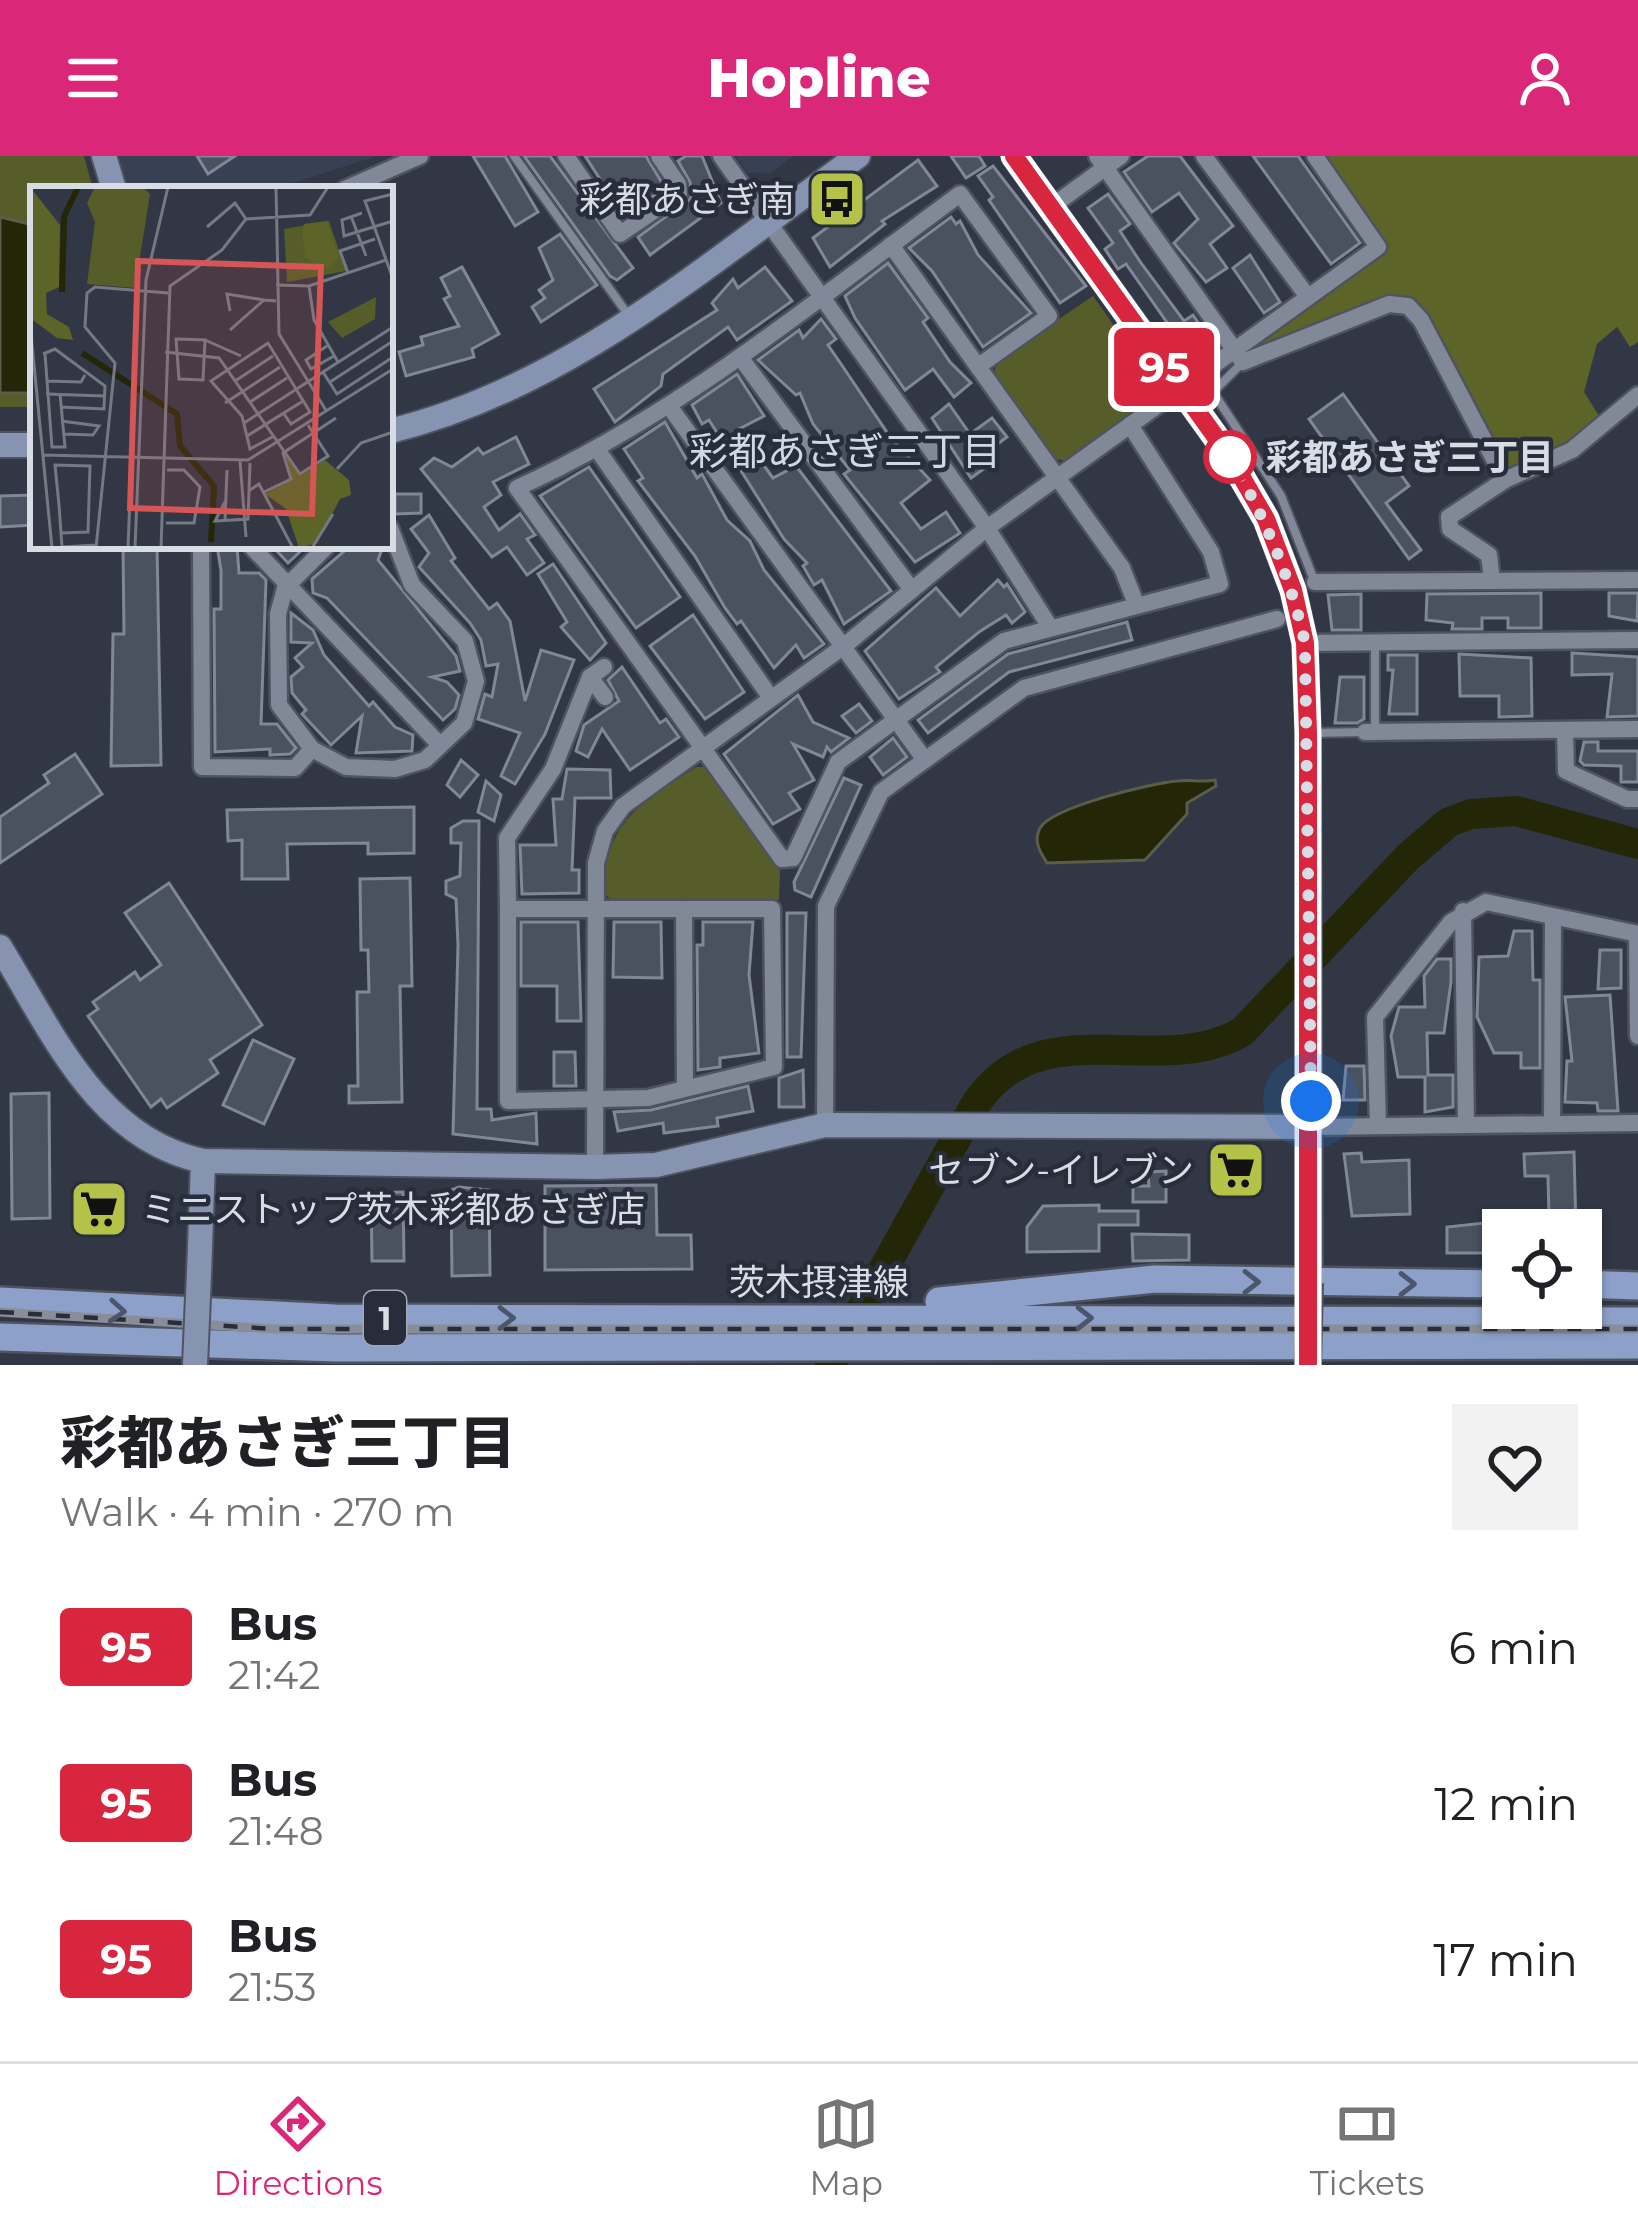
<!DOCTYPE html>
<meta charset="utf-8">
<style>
body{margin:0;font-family:Montserrat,"Noto Sans JP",sans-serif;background:#f2f2f2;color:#202124;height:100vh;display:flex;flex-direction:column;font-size:45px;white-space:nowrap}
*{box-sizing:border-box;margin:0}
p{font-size:39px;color:#757577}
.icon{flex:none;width:66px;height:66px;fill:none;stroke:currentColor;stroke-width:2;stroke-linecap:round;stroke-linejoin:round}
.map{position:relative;height:1209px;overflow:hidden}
.sheet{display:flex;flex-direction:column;background:#fff;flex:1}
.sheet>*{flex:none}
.badge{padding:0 24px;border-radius:9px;font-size:42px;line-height:78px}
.buttons{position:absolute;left:1482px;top:1053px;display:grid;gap:24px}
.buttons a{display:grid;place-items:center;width:120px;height:120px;border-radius:0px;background:#fff;box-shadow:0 3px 9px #0004;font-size:60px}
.you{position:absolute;width:60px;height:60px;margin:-30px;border:9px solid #fff;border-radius:50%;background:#1a73e8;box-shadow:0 0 0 18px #1a73e833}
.map>.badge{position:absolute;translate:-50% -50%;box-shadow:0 0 0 6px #fff}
.round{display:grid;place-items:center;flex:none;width:126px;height:126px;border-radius:0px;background:#f2f2f2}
.summary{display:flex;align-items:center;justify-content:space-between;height:204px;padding:0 60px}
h1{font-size:57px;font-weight:800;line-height:90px}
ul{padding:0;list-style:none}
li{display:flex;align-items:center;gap:36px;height:156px;padding:0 60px}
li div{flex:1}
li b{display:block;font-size:45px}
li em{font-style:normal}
li .badge{min-width:132px;font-weight:700;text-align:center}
header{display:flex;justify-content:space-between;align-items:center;height:156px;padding:0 60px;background:#db2777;color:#fff;font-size:54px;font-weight:800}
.tabs{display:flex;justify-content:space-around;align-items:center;height:168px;border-top:3px solid #e0e0e0;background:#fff;font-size:33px;color:#757577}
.tabs a{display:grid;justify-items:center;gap:6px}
.tabs .on{color:#db2777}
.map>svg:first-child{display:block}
.built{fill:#384053}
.green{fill:#575d28}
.forest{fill:#5d6427}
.water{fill:#242707;stroke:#5a5d49;stroke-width:3}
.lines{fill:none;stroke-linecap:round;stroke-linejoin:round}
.river{stroke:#242707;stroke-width:30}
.building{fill:#4a515f;stroke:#808797;stroke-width:3}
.lane-casing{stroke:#4e535f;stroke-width:12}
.street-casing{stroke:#4e535f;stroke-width:21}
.secondary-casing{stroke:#4e535f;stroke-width:28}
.primary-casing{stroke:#4e535f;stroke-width:32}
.lane{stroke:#818898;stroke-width:8}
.street{stroke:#818898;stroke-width:16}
.secondary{stroke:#8794b1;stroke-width:24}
.primary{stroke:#8da0ca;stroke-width:27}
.rail-casing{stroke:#888d98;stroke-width:9}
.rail{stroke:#272d3a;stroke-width:4.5;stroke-dasharray:14;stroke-linecap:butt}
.secondary-bridge-casing{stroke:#4e535f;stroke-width:28;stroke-linecap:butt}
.secondary-bridge{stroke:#8794b1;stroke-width:24}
.oneway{stroke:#4b556c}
.line-casing{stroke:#fff;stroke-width:27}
.line{stroke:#d7263d;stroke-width:18}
.walk{stroke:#d8dce4;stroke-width:12;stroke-dasharray:0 21.6}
.stop-dot{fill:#fff;stroke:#d7263d;stroke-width:6}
.labels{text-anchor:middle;stroke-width:9;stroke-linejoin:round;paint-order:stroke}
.shield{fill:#272d3a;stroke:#a3a8b1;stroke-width:3}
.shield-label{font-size:33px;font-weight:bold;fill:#d8dce4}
.poi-label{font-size:36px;fill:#d8dce4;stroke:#272d3a;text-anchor:end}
.stop-label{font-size:36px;font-weight:bold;fill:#d8dce4;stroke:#272d3a;text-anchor:start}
.street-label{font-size:36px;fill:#d8dce4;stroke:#272d3a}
.neighbourhood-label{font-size:39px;fill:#cfd7e8;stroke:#272d3a}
.inset-river{fill:none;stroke:#242707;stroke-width:6}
.inset-road{fill:none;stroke:#747984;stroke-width:3}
.view{fill:#d65557;fill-opacity:0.15;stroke:#d65557;stroke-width:6}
.inset-edge{fill:none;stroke:#d8dce4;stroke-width:6}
</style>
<header><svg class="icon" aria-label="menu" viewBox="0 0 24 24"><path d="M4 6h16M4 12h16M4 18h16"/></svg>Hopline<svg class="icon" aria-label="person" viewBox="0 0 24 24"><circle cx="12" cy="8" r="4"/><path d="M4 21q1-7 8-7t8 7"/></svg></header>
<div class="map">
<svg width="1638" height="1209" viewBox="0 0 1638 1209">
<rect width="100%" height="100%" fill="#313744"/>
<g class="built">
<path d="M119,0H377L275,33H128Z"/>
<path d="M736,0H793L770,18L747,16Z"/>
</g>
<g class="green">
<path d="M0,0H84L93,33H33V251H0Z"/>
<path d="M1093,140L1158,232L1156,243L1069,305L1055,303L994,217L997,205Z"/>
<path d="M696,611H706L780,714L779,744H611L604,737C605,664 641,648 696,611Z"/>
</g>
<path class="forest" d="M1327,0H1638V186L1630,191L1617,171L1597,188L1584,236L1599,260L1571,290L1510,313L1413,143L1391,139L1248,195L1389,90Z"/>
<g class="water">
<path d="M0,61L33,69V237H0Z"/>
<path d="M1215,624L1216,630L1187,647V658L1145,704L1047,707C1040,696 1033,685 1040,672C1052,651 1152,627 1177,625C1190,623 1202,627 1215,624Z"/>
</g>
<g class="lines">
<path class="river" d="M830,1209L975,949C1040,850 1157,925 1242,876L1408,701L1449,666L1471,658L1516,655L1638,688"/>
</g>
<g class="building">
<path d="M197,0H235L208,18Z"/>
<path d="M473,0H505L538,56L515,70Z"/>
<path d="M524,0H550L633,112L617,124L610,120Z"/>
<path d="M585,0H646L665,32L624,60Z"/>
<path d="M686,0H702L721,47L650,99L638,81L691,42L690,26L678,5Z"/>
<path d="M951,0H979L985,10L966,22Z"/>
<path d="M1148,0H1180L1233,70L1210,88L1227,112L1206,126L1174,87L1198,63L1179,37L1152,56L1124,16Z"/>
<path d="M1253,0H1298L1360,87L1331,108Z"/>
<path d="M918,4L937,30L882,65L885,68L830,111L813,82Z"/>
<path d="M993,10L1086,130L1060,147L989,44L993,41L978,20Z"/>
<path d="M1108,38L1130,68L1120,75L1141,107L1184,165L1193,159L1212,187L1192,202L1126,108L1118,113L1105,93L1113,87L1088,52Z"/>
<path d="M951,61L956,68L960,65L978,99L1031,157L983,191L932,115L909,92Z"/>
<path d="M560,78L597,129L541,166L532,151L545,142L539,134L553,124L539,92Z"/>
<path d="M1250,99L1280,146L1264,157L1233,112Z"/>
<path d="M888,107L928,162L923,166L950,206L971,227L954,241L933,213L905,234L855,162L845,140Z"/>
<path d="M462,111L499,178L472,193L474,201L406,220L399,196L423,189L421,181L459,170L444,143L450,140L441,122Z"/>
<path d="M765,111L792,145L737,184L728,171L663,218L661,230L615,266L594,233L717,154L712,147L733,123L738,132Z"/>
<path d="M821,163L836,183L828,189L841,208L891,282L930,324L901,347L921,373L946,356L960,377L915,406L844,318L850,314L813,268L800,237L796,239L758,204L799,174L803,182Z"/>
<path d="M737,218L764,260L739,273L756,299L773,322L796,310L891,435L844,468L822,424L814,429L803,410L807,407L784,383L709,264L702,268L692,249Z"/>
<path d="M1343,238L1409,330L1386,347L1421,394L1409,403L1309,263Z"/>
<path d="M949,248L970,278L992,262L1007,281L987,296L993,306L971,322L932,262Z"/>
<path d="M665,266L697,322L702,318L727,364L750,385L764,414L824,488L804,502L796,489L774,512L741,465L737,468L725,452L695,400L638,325L643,322L624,293Z"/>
<path d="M516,281L529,308L493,326L501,339L484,351L499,374L520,358L535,379L527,383L544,407L527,419L507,391L492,401L421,313L434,302L452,311L478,292L483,298Z"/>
<path d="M589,311L680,441L636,472L540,340Z"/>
<path d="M395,338H421V357L395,358Z"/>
<path d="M33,339V369L0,371V340Z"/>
<path d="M429,359L455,402L451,405L489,453L497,447L510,465L525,545L541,494L574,504L545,578L515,628L501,620L520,577L478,563L485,538L492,541L498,508L486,510L481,484L470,467L419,411L429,397L411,373Z"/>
<path d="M123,390H157L161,609L111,610L113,478H124Z"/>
<path d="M217,390H237L239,417H259L266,424L261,568H277L296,592L290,598L270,599V593L215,596L214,453H221V414Z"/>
<path d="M272,390H306L288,407Z"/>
<path d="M350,390H383L378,404L456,500L460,515L432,521L447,526L459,539L455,553L443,564L327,442L313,437L312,423Z"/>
<path d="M553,408L606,487L590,504L561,471L567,466L538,418Z"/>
<path d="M998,424L1004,431L1007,428L1025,456L1012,467L1006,459L979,476L936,511L940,516L899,543L865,495L936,432L960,460Z"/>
<path d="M1541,437V472H1508V462H1482V473H1452L1453,467L1426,464L1427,438Z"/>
<path d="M1609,437H1638L1637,465L1609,460Z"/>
<path d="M1361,438V474H1332L1328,439Z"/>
<path d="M291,457L313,474L324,499L369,550L373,546L395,571L413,579L412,595L356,597L362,560L331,589L302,558L306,554L292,537L291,521L303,511L295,502L312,487L291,486Z"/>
<path d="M693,459L744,536L705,563L650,490Z"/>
<path d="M1127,466L1132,484L1009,516L928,577L918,564L1008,498Z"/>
<path d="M1572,497L1638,501V560L1607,561L1612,518L1572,519Z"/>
<path d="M1459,498L1531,502L1532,560L1499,561V540H1460Z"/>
<path d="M1388,499H1417V558H1389L1393,514H1388Z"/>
<path d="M622,511L660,567L666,563L679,581L630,614L602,573L588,601L576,595L584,569L619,545L608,524Z"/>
<path d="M1340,521H1364V563L1357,567H1335Z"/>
<path d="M798,539L813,566L849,582L831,596L827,591L823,601L793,588L814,624L789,637L800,653L773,668L724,598Z"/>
<path d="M859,548L872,565L856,577L842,560Z"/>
<path d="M893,582L907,601L883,619L870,601Z"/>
<path d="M1584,586H1598V595H1638V626H1621V610L1584,609L1580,605Z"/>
<path d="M75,598L102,638L0,707V661L49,627L44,619Z"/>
<path d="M461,604L478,619L460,641L447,629Z"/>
<path d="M567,613L610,614L611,642H575L572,714H579V737L522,738L520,689H556L553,643H562Z"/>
<path d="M844,622L861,629L811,741L795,734L794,726Z"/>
<path d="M486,625L501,639L494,665L478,656Z"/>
<path d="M414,651V697L368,698V687L287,688L288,723H242V684L228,685L227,654Z"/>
<path d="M463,665H479L477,953H491L492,964L536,957L537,988L453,978L458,789L456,743L446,738V725L460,720L461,687H451V672Z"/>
<path d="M410,722L412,830H400L402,946L349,947V930H358L357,836H369L368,794H361L360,723Z"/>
<path d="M169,727L262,869L210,904L218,917L167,952L161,943L151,951L88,860L98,853L93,846L135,816L140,824L161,809L125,757Z"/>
<path d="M787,757H806L801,901H787Z"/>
<path d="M521,766H578L581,865H557V830H521Z"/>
<path d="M614,766H661L662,822L613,821Z"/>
<path d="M703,766H753L749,819L759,897L720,902V911L698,914L697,789H703Z"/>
<path d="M1514,775H1532L1533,824H1540V912H1521V897H1494L1477,861L1479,801L1508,800Z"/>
<path d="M1600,794H1621V832L1598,833Z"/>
<path d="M1437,803H1451V826L1444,877H1427L1428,919H1453V951L1425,956V921H1398L1391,880L1399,851H1425L1424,820Z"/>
<path d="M1610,839L1618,955H1598L1597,947L1565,946L1567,905H1572L1565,841Z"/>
<path d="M253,884L294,903L264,968L223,949Z"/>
<path d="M554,896H575L576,930H554Z"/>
<path d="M1346,910H1364L1365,944H1343Z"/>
<path d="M803,914L804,951H779V922Z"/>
<path d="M748,930L753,955L717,962L718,970L664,977L663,967L618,975L614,956L651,954Z"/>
<path d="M49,937L50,1062L12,1063L11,938Z"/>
<path d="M1222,989H1245L1246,1039H1222Z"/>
<path d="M1574,996L1576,1074H1500V1097H1447V1071L1549,1060L1548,1020H1525L1524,998Z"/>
<path d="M1361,997L1362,1006L1409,1004L1410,1058L1352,1060L1344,998Z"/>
<path d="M1166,1015V1046H1133V1030H1149L1148,1016Z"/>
<path d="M83,1027L109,1031L102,1079L76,1076Z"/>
<path d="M656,1029L657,1079H691L692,1113L545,1114V1030Z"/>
<path d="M459,1031L489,1034L490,1119L452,1120L451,1034Z"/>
<path d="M403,1036L404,1105H372L371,1037Z"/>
<path d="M1099,1049V1055H1138V1069H1099V1095L1027,1096V1071L1043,1050Z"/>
<path d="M1132,1078L1189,1079V1104L1133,1105Z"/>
</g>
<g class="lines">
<g class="lane-casing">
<g id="lane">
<path d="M514,0L629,160"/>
<path d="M1242,207L1213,236L1281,340L1314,424"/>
<path d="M1375,575V488"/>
<path d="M1310,577L1365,576"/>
</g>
</g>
<g class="street-casing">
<g id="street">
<path d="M566,0L620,78L679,38L678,28L659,0"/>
<path d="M721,0L987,372L1050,471"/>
<path d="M1097,0L1243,206L1389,148L1408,150L1421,164L1505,324"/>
<path d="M1204,0L1308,141"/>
<path d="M345,33L420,0"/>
<path d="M1051,51L1121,0"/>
<path d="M891,89L1122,412L1136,448"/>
<path d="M740,201L912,434"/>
<path d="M980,209L1049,160L960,38C817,143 679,259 517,332L782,703L793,702L838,606L1004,485L1220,428L1211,396L1130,269"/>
<path d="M669,250L925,604"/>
<path d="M599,296L771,542"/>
<path d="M201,390L202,611L295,612L312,593"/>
<path d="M251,390L440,589"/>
<path d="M327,390L285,432L278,458L279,549L312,593L346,611L395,613L425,604L464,567L476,525L465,485L412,429L390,372"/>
<path d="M1492,425L1489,399L1450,373L1449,361L1505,324L1572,294L1638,239"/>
<path d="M1315,426L1638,424"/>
<path d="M1305,487L1638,484"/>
<path d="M590,521L605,541"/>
<path d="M1565,574L1566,615L1627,643H1638"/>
<path d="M1365,576L1638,573"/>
<path d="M508,753H772L774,911L648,942L508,945Z"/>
<path d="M508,753L507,682L553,613L590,521L604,511"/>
<path d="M684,753L685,931"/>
<path d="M1463,755L1466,969"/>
<path d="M1637,778L1638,880"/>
<path d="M1552,968L1553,762"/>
<path d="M825,969L826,750L881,636L1024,532L1277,463"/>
<path d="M1378,970L1375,861L1451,766L1486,746L1638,778"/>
<path d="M1312,971L1638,967"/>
<path d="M595,1011L596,707L605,675L623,650L844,490L987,372L1378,91L1315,0"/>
</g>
</g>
<g class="secondary-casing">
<g id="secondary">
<path d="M104,0L114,33"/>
<path d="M1014,0L1230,301L1266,363L1293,434L1305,487L1308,577L1310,1127"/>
<path d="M390,275C568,232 711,105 858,0"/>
<path d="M0,289H33"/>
<path d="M0,791C52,875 97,983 203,1005L595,1011L656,1009L825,969L1312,971"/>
<path d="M199,1118L203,1005"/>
</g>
</g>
<g class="primary-casing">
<g id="primary">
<path d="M1581,1128L1638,1130"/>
<path d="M0,1145L335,1162L1638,1165"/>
<path d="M939,1145L1155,1123L1503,1128"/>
<path d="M0,1181L336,1192L1638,1189"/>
</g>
</g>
<use href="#lane" class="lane"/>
<use href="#street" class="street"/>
<use href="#secondary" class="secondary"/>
<use href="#primary" class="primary"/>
<g class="rail-casing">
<path id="rail" d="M0,1156L275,1173H1638"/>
</g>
<use href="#rail" class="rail"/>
<g class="secondary-bridge-casing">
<g id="secondary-bridge">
<path d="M195,1209L199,1118"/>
<path d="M1308,1209L1310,1127"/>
</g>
</g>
<use href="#secondary-bridge" class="secondary-bridge"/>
</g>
<defs><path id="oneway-chevron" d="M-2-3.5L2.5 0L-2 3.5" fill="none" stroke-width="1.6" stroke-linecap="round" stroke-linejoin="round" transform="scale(3)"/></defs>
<g class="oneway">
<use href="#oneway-chevron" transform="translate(1251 1126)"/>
<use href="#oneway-chevron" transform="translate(1407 1128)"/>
<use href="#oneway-chevron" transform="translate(117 1155) rotate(4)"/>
<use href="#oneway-chevron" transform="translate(506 1162)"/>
<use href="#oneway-chevron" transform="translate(1084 1162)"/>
</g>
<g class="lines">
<g class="line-casing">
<path id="line" d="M1014,0L1230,301L1266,363L1293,434L1305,487L1308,577V1209"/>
</g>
<use href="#line" class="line"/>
<path class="walk" d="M1230,301C1264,360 1290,419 1305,487L1311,945"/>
</g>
<defs>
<g id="bus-square" transform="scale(3)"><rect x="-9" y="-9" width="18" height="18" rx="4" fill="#b5c249" stroke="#272d3a"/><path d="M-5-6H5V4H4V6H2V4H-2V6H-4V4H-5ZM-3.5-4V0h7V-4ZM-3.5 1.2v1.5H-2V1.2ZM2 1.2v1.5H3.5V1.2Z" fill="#111"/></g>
<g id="supermarket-square" transform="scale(3)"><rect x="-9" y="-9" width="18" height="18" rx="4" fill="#b5c249" stroke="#272d3a"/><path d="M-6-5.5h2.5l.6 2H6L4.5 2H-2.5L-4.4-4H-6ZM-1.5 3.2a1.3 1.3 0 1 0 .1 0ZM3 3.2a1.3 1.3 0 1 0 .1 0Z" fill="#111"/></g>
</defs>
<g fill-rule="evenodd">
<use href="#bus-square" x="837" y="43"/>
<use href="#supermarket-square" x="1236" y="1014"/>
<use href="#supermarket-square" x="99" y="1053"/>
</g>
<circle class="stop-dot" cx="1230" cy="301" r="24"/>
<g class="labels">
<rect class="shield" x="364" y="1135" width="42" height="54" rx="9"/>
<g class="shield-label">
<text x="385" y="1174">1</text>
</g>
<g class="poi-label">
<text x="795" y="56">彩都あさぎ南</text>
<text x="1194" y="1027">セブン-イレブン</text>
<text x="141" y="1066" text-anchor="start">ミニストップ茨木彩都あさぎ店</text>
</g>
<g class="stop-label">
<text x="1266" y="314">彩都あさぎ三丁目</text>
</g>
<g class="street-label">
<text x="819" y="1139">茨木摂津線</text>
</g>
<g class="neighbourhood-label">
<text x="845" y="309">彩都あさぎ三丁目</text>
</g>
</g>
<g transform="translate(30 30)">
<rect width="363" height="363" fill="#313744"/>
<path d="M65,1H113L120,8L105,102L57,98L65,36L57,17ZM299,35L316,85L257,96L254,43ZM346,111L345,133L312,152L298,136Z" fill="#575d28"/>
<path d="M0,1L30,39L29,101L16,107L17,128L39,141L43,154L27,152L0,132ZM297,35L309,71L297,83L276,72L272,49L274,38ZM255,268L270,290L295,274L319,294L321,309L310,313L287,357L269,362L256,323L235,308L262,293Z" fill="#5d6427"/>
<path class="inset-river" d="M32,106L34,31L48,1M52,167L147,228L150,260L184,300L181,356"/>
<path class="inset-road" d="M246,1L249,148L297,226M363,8L335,15L363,93M332,27L312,34L314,50L363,35M321,30L336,70M177,41L205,17L216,33M318,87L310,65L345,53M246,99L279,100L356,74M279,100L284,134L308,176M200,125L197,108L234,114M0,138L22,362M363,141L293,186L307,208L363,171M200,144L234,114L246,115M146,153L175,154L173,194L149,193ZM175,154L211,170M297,160L276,174L281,183L304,170M135,166L189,172L270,288L298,270L278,239M13,168L25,163L75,200L74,223L30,221M15,168L22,261H35L30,208M16,195L51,196L55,189M205,195L243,170M300,196L363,155M16,208L75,210M220,216L257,192M195,217L250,181M31,235L69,240L63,249L33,248M214,237L293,186M217,250L273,215M244,250L220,263L212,230L181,195L238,157L280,226L261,238L254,228M13,269L218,274L363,183M210,275L216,351M307,283L331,257L363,246M220,304L229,298L263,362M234,306L261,293L253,267L306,232M196,314L185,335L218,333L220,277M195,335L197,284M136,337H164L170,301L154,284H137M31,347L58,346L60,280L25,279L29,319L32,361L66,359M66,362L85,177L55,141L57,107L65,101L138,107M98,362L104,209M105,362L116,94L138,1M131,362L140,100L192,64L216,33L280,29L298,1M282,362L303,328"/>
<path class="view" d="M108,75L291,81L282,328L100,322Z"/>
<rect width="363" height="363" class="inset-edge"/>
</g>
</svg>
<div class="buttons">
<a><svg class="icon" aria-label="locate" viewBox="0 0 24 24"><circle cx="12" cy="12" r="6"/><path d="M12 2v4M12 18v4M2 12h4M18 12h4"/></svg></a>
</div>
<div class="you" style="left:1311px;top:945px"></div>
<b class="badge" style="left:1164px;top:211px;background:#d7263d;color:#fff">95</b>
</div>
<section class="sheet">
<div class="summary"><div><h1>彩都あさぎ三丁目</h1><p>Walk · 4 min · 270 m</p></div><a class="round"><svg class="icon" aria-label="heart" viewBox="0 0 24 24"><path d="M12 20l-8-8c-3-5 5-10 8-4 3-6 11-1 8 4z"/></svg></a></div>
<ul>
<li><span class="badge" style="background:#d7263d;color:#fff">95</span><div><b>Bus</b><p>21:42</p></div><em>6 min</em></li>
<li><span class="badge" style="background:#d7263d;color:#fff">95</span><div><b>Bus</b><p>21:48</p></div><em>12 min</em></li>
<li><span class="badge" style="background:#d7263d;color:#fff">95</span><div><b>Bus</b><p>21:53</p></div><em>17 min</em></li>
</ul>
</section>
<nav class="tabs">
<a class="on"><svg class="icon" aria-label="directions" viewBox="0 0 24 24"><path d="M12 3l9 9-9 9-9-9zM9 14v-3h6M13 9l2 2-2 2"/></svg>Directions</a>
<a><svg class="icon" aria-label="map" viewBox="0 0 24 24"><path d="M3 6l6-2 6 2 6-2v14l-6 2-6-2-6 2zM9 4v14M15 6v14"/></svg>Map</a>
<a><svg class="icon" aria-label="tickets" viewBox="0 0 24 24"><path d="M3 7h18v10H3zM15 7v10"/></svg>Tickets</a>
</nav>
